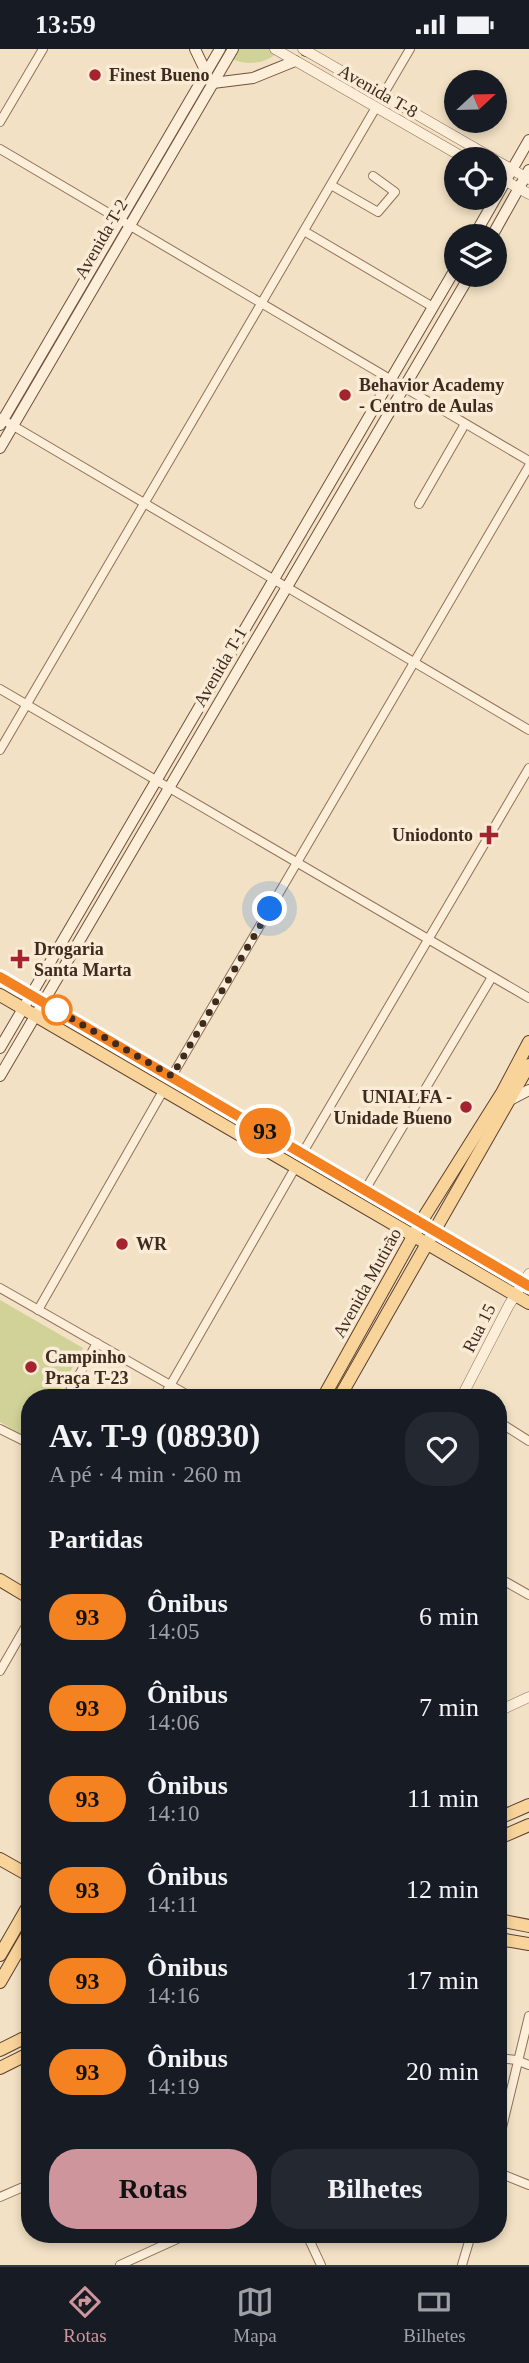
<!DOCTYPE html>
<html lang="pt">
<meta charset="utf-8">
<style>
body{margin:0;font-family:Georgia,serif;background:#242831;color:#f1f3f6;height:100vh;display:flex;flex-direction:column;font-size:26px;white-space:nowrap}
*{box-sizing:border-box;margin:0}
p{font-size:23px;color:#9ea1a6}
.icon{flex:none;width:38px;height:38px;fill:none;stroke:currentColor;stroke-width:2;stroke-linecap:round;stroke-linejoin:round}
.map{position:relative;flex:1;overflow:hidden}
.details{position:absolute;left:21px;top:1340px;width:486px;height:854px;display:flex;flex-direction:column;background:#171b24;border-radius:28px;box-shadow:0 4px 10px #0003}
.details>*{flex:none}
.badge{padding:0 14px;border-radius:23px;font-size:24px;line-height:46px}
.needle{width:46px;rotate:68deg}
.controls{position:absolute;left:444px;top:21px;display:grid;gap:14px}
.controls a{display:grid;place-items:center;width:63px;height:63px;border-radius:50%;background:#171b24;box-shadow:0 4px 10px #0003;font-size:35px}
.you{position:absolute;width:35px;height:35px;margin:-18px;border:5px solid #fff;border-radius:50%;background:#1a73e8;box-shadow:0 0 0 10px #1a73e833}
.map>.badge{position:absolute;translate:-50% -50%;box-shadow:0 0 0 4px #fff}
h2{padding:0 28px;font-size:26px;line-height:63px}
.round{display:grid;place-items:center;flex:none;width:74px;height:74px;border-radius:28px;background:#242831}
.overview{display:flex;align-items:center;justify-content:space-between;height:119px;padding:0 28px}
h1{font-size:33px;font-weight:800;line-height:52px}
.cta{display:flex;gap:14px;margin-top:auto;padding:14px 28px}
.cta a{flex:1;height:80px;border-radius:28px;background:#ce959c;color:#111;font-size:28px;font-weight:800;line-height:80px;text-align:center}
.cta a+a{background:#242831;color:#f1f3f6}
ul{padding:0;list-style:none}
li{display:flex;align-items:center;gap:21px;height:91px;padding:0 28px}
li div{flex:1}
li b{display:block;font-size:26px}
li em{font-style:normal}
li .badge{min-width:77px;font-weight:700;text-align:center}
.status{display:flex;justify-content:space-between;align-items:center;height:49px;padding:0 35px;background:#171b24;direction:ltr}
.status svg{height:19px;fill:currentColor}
.dock{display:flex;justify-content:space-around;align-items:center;height:98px;border-top:2px solid #363941;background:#171b24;font-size:19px;color:#9ea1a6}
.dock a{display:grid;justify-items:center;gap:4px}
.dock .on{color:#ce959c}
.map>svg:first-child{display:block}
.green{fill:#d0d297}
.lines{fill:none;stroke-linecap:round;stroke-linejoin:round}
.minor-casing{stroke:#8f7159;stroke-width:10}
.tertiary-casing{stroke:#8f7159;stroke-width:11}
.secondary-casing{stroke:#71523c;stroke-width:12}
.primary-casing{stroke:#5d3f2d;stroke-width:14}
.minor{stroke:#fceed9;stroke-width:8}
.tertiary{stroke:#fceed9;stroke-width:10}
.secondary{stroke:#fceed9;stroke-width:10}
.primary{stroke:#f8d39a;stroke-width:12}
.line-casing{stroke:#fff;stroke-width:16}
.line{stroke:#f58220;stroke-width:10}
.walk{stroke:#3e2b1e;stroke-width:7;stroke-dasharray:0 12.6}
.poi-dot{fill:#a4232f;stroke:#f9ebd5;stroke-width:2.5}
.stop-dot{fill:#fff;stroke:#f58220;stroke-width:3.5}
.labels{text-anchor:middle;stroke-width:7;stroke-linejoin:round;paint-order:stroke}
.poi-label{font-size:18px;font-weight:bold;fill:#3e2b1e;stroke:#f9ebd5;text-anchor:start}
.street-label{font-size:18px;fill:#3e2b1e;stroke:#f9ebd5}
</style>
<div class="status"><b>13:59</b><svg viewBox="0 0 49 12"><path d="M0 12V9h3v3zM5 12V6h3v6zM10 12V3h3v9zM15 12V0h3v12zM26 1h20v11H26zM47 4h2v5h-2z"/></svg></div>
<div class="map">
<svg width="529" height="2216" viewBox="0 0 529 2216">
<rect width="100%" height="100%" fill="#f2e1c4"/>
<g class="green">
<path d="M215,0H282C262,20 236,17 215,0Z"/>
<path d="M0,1251L83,1299L56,1349H30L29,1390L0,1373Z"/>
</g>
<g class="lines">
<g class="minor-casing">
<g id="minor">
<path d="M383,46L410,0"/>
<path d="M0,73L43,0"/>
<path d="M0,100L529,412"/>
<path d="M331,136L378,163L395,143L373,127"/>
<path d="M304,182L433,258"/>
<path d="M0,369L529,681"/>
<path d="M419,455L465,375"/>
<path d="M0,640L529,949"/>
<path d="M0,701L375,60"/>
<path d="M172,1027L529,417"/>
<path d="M302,1105L529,719"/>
<path d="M365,1141L492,928"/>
<path d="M0,1239L193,1349"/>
<path d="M38,1261L163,1042"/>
<path d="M66,1349L97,1294"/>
<path d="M163,1349L295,1119"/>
<path d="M499,1373L529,1392"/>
<path d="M0,1380L30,1395"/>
<path d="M499,1529L529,1546"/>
<path d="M0,1622L30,1570"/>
<path d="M499,2009L516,2011L529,2016"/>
<path d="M499,2091L529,1967"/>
<path d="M499,2124L529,2136"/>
<path d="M0,2148L30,2135"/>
<path d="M307,2186L321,2216"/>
<path d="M120,2216L186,2186"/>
<path d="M462,2216L471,2186"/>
</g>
</g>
<g class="tertiary-casing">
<g id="tertiary">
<path d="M275,0L466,110"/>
<path d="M303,0L494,110"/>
<path d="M495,111L529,130"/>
<path d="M495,126L529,145"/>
<path d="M461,1349L509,1256L529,1225"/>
<path d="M499,1662L529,1648"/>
</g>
</g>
<g class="secondary-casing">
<g id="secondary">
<path d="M195,0L206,23"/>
<path d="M306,0V2"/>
<path d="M213,34L253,29L295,12"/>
<path d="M474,187L529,91"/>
<path d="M492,187L529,121"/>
<path d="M0,376L220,0"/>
<path d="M0,399L233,0"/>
<path d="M0,999L457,217"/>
<path d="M0,1027L470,226"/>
<path d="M508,1052L529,1041"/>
</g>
</g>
<g class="primary-casing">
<g id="primary">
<path d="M0,928L529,1237"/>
<path d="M0,946L529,1254"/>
<path d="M323,1349L424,1168L502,1044L529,993"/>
<path d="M339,1349L529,1016"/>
<path d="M0,1531L30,1549"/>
<path d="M499,1769L529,1756"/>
<path d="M499,1789L529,1776"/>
<path d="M0,1810L30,1827"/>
<path d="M499,1871L529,1877"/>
<path d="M499,1890L529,1895"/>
<path d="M0,1906L30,1854"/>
<path d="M0,1933L30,1881"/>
<path d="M0,2001L30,1986"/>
<path d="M0,2019L30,2004"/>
</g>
</g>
<use href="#minor" class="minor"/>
<use href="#tertiary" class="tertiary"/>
<use href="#secondary" class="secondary"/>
<use href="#primary" class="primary"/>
</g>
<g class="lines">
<g class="line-casing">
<path id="line" d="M0,928L529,1237"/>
</g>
<use href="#line" class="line"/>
<path class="walk" d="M57,961L48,956L172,1027L270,860"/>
</g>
<g class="poi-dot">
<circle cx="95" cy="26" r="7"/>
<circle cx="345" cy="346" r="7"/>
<path d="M485.5 775.5h7v7h7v7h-7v7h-7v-7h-7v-7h7z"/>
<path d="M16.5 899.5h7v7h7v7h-7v7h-7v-7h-7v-7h7z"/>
<circle cx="466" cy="1058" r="7"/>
<circle cx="122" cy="1195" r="7"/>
<circle cx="31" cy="1318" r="7"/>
</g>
<circle class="stop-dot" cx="57" cy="961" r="14"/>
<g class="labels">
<g class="poi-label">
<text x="109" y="32">Finest Bueno</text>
<text x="359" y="342">Behavior Academy<tspan x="359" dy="21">- Centro de Aulas</tspan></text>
<text x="473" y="792" text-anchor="end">Uniodonto</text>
<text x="34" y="906">Drogaria<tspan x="34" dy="21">Santa Marta</tspan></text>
<text x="452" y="1054" text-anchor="end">UNIALFA -<tspan x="452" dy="21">Unidade Bueno</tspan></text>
<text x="136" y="1201">WR</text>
<text x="45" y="1314">Campinho<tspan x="45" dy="21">Praça T-23</tspan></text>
</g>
<g class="street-label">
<text transform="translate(378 42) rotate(30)" y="6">Avenida T-8</text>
<text transform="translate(101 190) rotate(-60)" y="6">Avenida T-2</text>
<text transform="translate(220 618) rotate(-60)" y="6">Avenida T-1</text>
<text transform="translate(367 1234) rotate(-61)" y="6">Avenida Mutirão</text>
<text transform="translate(479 1279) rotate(-63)" y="6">Rua 15</text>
</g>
</g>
</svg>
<div class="controls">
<a><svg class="needle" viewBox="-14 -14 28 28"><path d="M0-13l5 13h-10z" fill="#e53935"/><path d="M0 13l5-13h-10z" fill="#9ea1a6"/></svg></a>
<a><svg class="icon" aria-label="locate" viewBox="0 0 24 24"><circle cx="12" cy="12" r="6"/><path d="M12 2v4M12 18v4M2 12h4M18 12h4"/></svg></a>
<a><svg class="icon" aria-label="layers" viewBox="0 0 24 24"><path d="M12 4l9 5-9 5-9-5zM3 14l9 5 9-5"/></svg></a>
</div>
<div class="you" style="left:270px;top:860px"></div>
<b class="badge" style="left:265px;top:1082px;background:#f58220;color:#111">93</b>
<section class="details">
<div class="overview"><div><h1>Av. T-9 (08930)</h1><p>A pé · 4 min · 260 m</p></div><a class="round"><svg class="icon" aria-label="heart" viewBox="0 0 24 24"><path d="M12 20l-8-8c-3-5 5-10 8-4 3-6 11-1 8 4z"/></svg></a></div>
<h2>Partidas</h2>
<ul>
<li><span class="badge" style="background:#f58220;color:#111">93</span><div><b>Ônibus</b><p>14:05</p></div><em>6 min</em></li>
<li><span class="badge" style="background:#f58220;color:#111">93</span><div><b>Ônibus</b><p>14:06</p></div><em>7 min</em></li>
<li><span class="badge" style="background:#f58220;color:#111">93</span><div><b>Ônibus</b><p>14:10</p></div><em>11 min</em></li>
<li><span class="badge" style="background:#f58220;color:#111">93</span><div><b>Ônibus</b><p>14:11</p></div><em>12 min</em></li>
<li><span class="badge" style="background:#f58220;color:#111">93</span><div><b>Ônibus</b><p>14:16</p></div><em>17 min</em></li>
<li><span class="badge" style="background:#f58220;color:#111">93</span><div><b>Ônibus</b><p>14:19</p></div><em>20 min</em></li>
</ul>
<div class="cta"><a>Rotas</a><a>Bilhetes</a></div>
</section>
</div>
<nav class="dock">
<a class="on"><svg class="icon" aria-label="directions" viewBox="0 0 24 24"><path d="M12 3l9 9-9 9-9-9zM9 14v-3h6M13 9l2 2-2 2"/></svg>Rotas</a>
<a><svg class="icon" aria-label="map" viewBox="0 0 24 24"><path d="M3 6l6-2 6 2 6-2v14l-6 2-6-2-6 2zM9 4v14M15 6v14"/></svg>Mapa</a>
<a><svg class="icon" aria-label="tickets" viewBox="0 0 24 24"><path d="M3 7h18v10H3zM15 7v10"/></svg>Bilhetes</a>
</nav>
